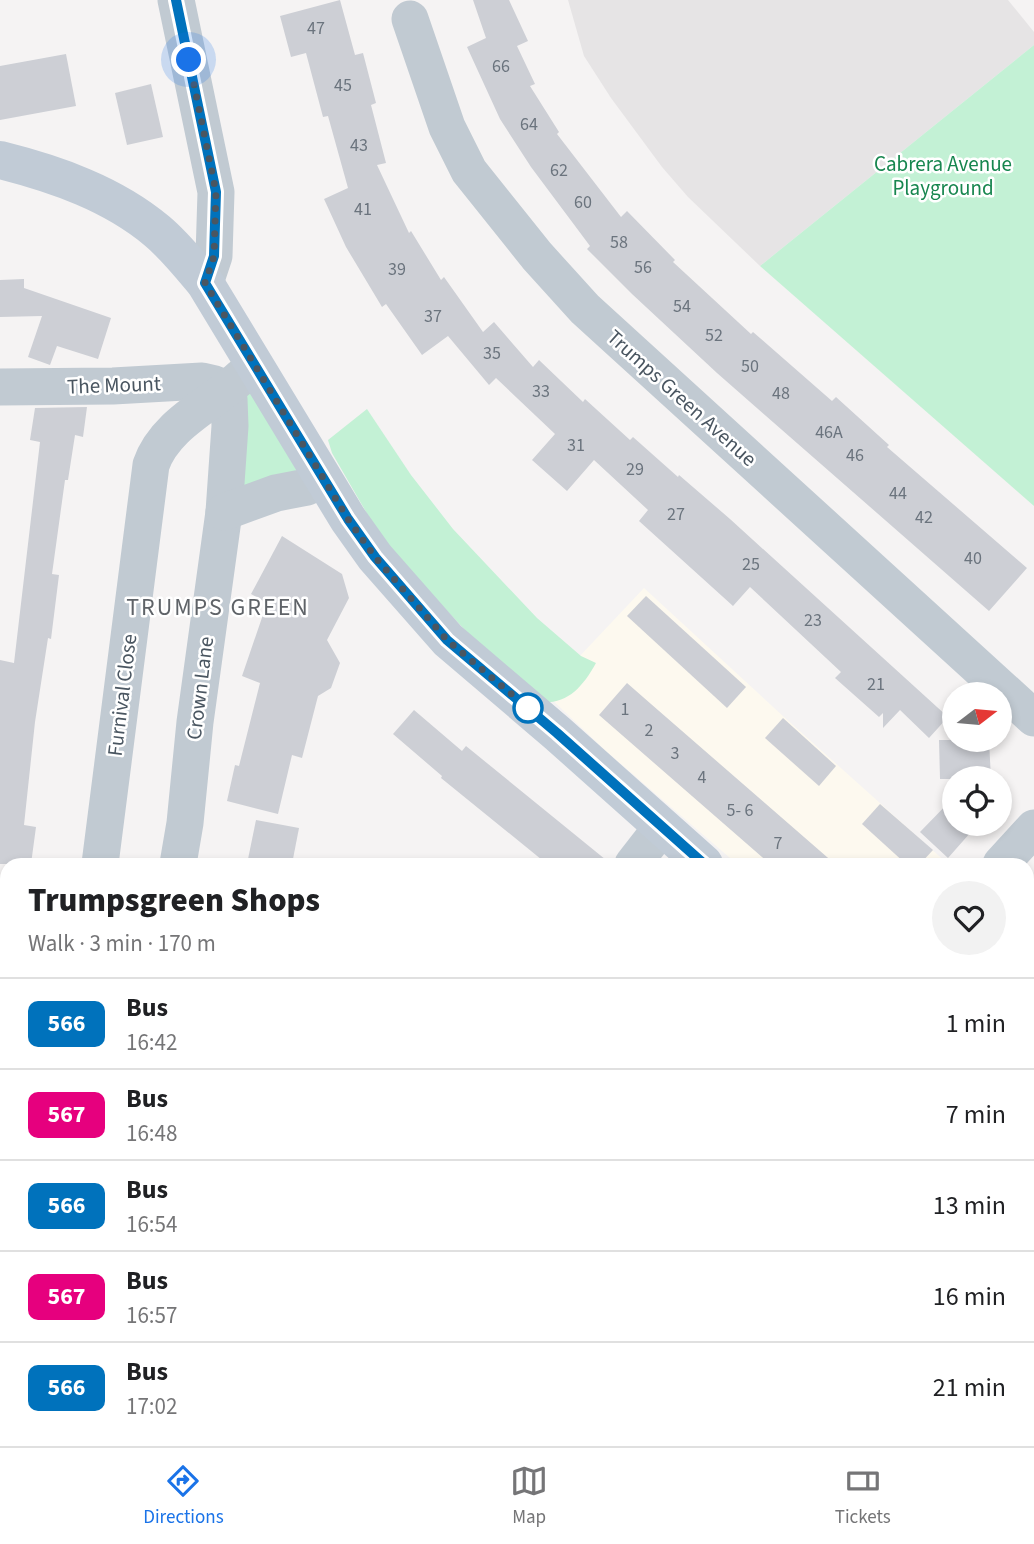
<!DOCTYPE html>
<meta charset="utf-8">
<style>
body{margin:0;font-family:"Source Sans 3",sans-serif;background:#f2f2f2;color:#202124;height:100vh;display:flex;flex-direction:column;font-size:26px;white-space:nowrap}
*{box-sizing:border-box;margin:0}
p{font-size:23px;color:#757577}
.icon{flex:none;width:38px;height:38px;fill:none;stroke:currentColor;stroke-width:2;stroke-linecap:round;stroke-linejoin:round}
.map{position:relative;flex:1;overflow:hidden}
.side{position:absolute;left:0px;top:858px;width:1034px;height:590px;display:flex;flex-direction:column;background:#fff;border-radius:21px 21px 0 0;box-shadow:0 4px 10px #0003}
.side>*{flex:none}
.badge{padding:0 14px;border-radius:10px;font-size:24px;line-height:46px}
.needle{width:46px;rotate:74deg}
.tools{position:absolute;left:942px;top:682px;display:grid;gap:14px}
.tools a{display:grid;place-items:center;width:70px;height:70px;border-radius:50%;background:#fff;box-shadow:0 4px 10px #0003;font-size:35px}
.you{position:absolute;width:35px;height:35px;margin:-18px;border:5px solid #fff;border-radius:50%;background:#1a73e8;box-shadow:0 0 0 10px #1a73e833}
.map>.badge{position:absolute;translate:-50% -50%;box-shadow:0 0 0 4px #fff}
.round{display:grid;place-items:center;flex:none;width:74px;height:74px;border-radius:37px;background:#f2f2f2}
.headline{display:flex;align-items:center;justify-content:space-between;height:119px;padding:0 28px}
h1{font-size:33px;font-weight:800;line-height:52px}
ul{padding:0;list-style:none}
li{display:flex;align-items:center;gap:21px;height:91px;padding:0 28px;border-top:2px solid #e0e0e0}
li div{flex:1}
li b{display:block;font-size:26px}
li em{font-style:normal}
li .badge{min-width:77px;font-weight:700;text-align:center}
.tabs{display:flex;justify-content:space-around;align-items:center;height:98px;border-top:2px solid #e0e0e0;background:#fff;font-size:19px;color:#757577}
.tabs a{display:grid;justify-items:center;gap:4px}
.tabs .current{color:#1a73e8}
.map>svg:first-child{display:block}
.commercial{fill:#fdf9ef}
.education{fill:#e6e4e5}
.green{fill:#c3f1d5}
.building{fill:#cdcfd5}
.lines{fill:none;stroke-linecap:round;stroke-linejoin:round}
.street{stroke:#c1cad2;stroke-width:37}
.secondary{stroke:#c1cbd6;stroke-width:38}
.rail-casing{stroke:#b5b8bd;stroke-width:8}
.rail{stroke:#fff;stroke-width:5;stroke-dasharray:16;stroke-linecap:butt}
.line-casing{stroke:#fff;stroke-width:16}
.line{stroke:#0072bc;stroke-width:10}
.walk{stroke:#4a5661;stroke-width:7;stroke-dasharray:0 12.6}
.stop-dot{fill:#fff;stroke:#0072bc;stroke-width:3.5}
.labels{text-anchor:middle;stroke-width:5;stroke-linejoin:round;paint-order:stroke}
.number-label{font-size:18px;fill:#6b747e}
.park-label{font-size:21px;fill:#17864f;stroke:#fff}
.street-label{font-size:21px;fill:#4a5661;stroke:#fff}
.quarter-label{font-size:24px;letter-spacing:2px;fill:#5f6368;stroke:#fff}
</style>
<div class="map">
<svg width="1034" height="1446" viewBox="0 0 1034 1446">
<rect width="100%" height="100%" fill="#f5f3f3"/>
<path class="commercial" d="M644,588L784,717L948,864H737L606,751L545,693Z"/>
<path class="education" d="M568,0H1008L1034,32V45L760,266L688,197L662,167L611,98L584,56Z"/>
<g class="green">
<path d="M1034,45V506L760,266Z"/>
<path d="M250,392L298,470L246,486L241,484L236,408Z"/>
<path d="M367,409L411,475L453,529L537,618L581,656L596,663C581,690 564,708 531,701L384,543L332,453L328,440Z"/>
<path d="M1027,1360L1034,1361V1446H728L729,1440H1027Z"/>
</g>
<g class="building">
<path d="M340,0L355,55L363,53L376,103L371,105L386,163L377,165L409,233L411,231L441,280L444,277L483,332L494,322L533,367L539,360L583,402L585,399L630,440L633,437L678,477L679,475L730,519L948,717L929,738L900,710L883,728V713L879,717L835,678L841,672L750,587L733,606L639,521L648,510L594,460L567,491L532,460L555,434L496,378L489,385L448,336L422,355L386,304L382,307L346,247L324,199L348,188L328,116L323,117L306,53L291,57L280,16Z"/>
<path d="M473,0H509L528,41L517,46L535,84L530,86L559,132L557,134L621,217L627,211L675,260L673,262L751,334L753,332L832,401L836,397L889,445L887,447L1027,568L989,611L717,373L632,294L587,249L590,246L531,167L500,119L467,47L486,38Z"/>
<path d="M66,54L76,106L0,120V66Z"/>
<path d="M151,84L163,137L127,145L115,93Z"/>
<path d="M24,279V288L111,318L98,359L57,346L50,365L28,357L42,316L0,317V280Z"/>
<path d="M87,407L83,437L75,435L68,480H65L52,574L59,575L51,639L48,638L35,722L24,825L36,827L31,864H0V660L14,663L40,442L30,440L35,408Z"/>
<path d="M282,536L342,574L349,598L327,640L340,663L331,688L318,696L302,758L292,755L278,814L227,801L235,765L239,766L260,683L242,676L267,603L251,594Z"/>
<path d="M646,596L746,687L727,708L627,616Z"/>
<path d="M627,683L651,704L835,864H770L599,715Z"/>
<path d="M414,710L462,751L466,746L611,864H547L441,778L442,776L393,734Z"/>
<path d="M783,718L836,766L819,786L765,738Z"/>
<path d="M939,740H989L991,779H940Z"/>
<path d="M954,797V824H978L948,858L920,832Z"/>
<path d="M880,804L933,850L920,864H906L862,824Z"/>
<path d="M256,820L299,828L292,864H247Z"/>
</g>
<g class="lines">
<g class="street">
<path d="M176,0L216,192L214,256L205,283"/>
<path d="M410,19L447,127L469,171L537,256L585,309L1034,718"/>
<path d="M0,387L113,386L202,381L215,384L229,399L230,426L224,512L195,722L185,823L178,864"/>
<path d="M224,512L276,493L307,487L323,479"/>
<path d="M100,864L151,465C165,424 211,405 241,377"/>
<path d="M633,864L661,828"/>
<path d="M1001,864L1034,828"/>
<path d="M0,1063H7"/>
<path d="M1027,1400L1034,1401"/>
<path d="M0,1441L7,1434"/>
</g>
<g class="secondary">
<path d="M0,160C56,174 113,194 157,231C175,246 190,265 205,283L348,519L375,557L448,640L557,733L704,864"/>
<path d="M1027,1142L1034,1147"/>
</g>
<g class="rail-casing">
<g id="rail">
<path d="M0,1125L7,1127"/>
<path d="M0,1146L7,1148"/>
<path d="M1027,1307L1034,1308"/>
<path d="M1027,1327L1034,1328"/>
</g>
</g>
<use href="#rail" class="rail"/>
</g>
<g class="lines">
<g class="line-casing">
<path id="line" d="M176,0L216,192L214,256L205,283L348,519L375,557L447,640L557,733L704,864"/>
</g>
<use href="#line" class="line"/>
<path class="walk" d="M189,60L216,192L214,256L205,283L348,519L375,557L447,640L528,708"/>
</g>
<circle class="stop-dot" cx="528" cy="708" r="14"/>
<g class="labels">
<g class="number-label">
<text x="316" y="34">47</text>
<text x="501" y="72">66</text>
<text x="343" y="91">45</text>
<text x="529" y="130">64</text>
<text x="359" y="151">43</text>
<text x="559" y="176">62</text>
<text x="583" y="208">60</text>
<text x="363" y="215">41</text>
<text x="619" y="248">58</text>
<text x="643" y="273">56</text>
<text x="397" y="275">39</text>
<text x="682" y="312">54</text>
<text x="433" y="322">37</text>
<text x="714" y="341">52</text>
<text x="492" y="359">35</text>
<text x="750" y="372">50</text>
<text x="541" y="397">33</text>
<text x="781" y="399">48</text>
<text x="829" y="438">46A</text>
<text x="576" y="451">31</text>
<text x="855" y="461">46</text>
<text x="635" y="475">29</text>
<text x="898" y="499">44</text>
<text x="676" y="520">27</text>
<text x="924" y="523">42</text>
<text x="973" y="564">40</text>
<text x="751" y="570">25</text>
<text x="813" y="626">23</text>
<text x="876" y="690">21</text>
<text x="625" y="715">1</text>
<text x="649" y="736">2</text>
<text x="675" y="759">3</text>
<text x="702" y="783">4</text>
<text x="740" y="816">5- 6</text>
<text x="778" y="849">7</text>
</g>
<g class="park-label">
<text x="943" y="171">Cabrera Avenue<tspan x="943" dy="24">Playground</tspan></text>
</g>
<g class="street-label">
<text transform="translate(114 385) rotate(-2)" y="7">The Mount</text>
<text transform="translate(682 398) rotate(42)" y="7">Trumps Green Avenue</text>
<text transform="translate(200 688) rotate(-83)" y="7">Crown Lane</text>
<text transform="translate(122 695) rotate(-83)" y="7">Furnival Close</text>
</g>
<g class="quarter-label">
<text x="218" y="615">TRUMPS GREEN</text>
</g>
</g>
</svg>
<div class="tools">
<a><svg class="needle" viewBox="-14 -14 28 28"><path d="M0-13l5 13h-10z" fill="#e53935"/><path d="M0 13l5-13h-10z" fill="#757577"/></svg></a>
<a><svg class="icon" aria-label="locate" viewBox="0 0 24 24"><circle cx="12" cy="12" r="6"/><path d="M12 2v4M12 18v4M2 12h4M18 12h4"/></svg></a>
</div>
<div class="you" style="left:189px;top:60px"></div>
<section class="side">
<div class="headline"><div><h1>Trumpsgreen Shops</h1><p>Walk · 3 min · 170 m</p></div><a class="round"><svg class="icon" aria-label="heart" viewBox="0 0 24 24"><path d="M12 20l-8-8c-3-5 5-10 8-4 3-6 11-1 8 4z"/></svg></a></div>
<ul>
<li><span class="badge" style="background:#0072bc;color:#fff">566</span><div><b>Bus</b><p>16:42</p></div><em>1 min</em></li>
<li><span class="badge" style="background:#e6007e;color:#fff">567</span><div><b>Bus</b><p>16:48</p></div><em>7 min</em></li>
<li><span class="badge" style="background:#0072bc;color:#fff">566</span><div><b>Bus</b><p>16:54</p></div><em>13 min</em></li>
<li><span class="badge" style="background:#e6007e;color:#fff">567</span><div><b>Bus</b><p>16:57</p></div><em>16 min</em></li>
<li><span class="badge" style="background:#0072bc;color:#fff">566</span><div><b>Bus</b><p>17:02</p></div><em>21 min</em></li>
</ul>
</section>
</div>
<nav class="tabs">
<a class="current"><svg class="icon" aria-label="directions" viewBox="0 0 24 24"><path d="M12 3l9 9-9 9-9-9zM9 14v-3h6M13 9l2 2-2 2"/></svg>Directions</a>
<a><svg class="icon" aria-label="map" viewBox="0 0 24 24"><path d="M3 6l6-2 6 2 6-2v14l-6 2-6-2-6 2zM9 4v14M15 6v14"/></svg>Map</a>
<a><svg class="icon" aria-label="tickets" viewBox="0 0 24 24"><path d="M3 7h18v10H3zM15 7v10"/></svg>Tickets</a>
</nav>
